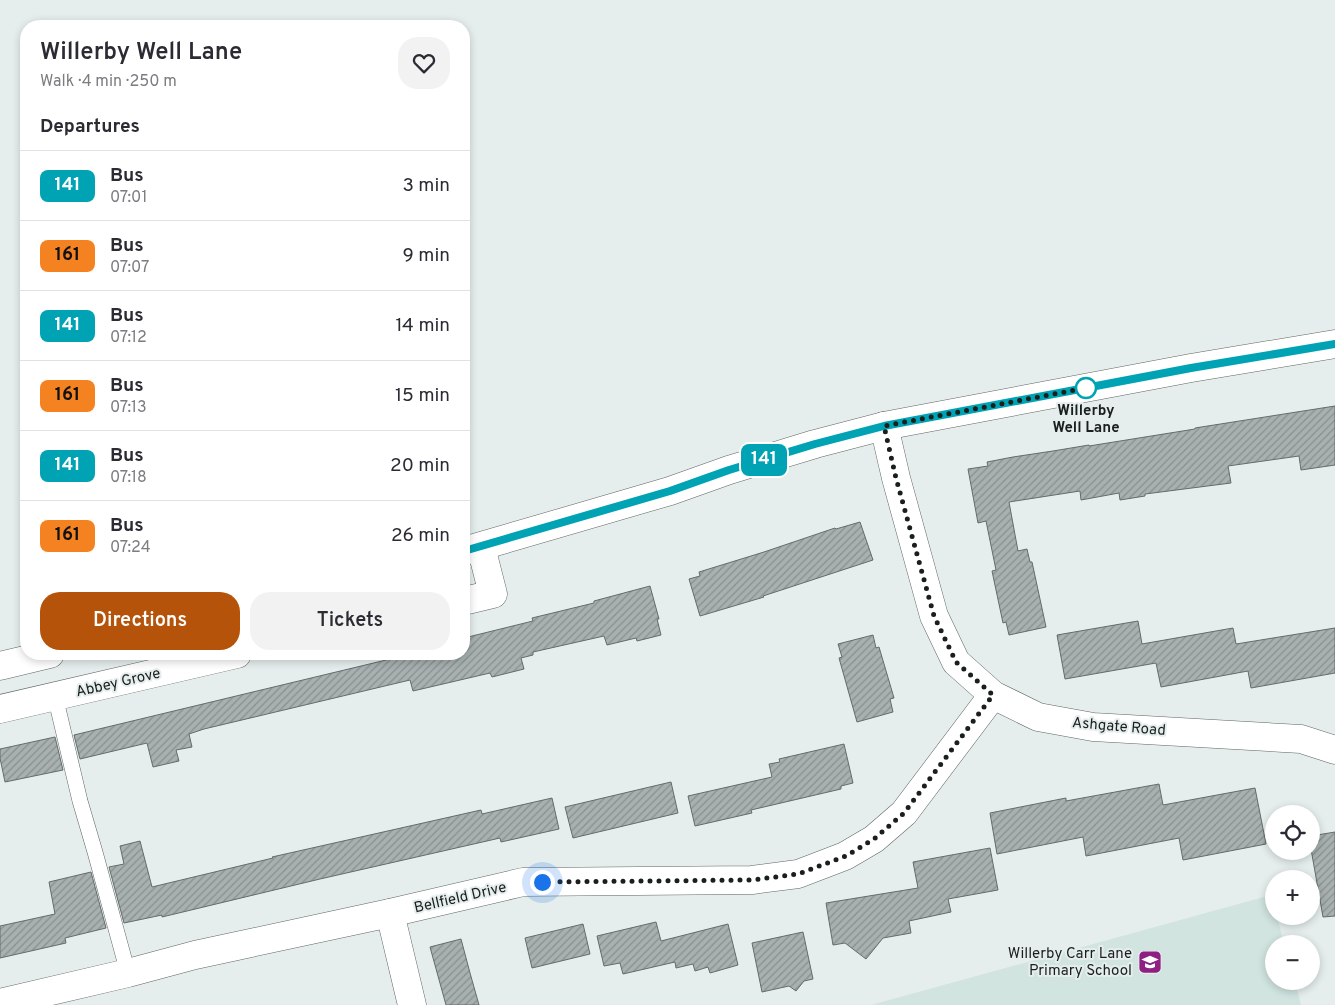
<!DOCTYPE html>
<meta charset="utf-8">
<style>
body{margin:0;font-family:Overpass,sans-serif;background:#f2f2f3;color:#2b2b33;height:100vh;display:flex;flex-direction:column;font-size:19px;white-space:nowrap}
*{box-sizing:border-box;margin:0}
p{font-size:16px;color:#7c7c81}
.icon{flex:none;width:28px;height:28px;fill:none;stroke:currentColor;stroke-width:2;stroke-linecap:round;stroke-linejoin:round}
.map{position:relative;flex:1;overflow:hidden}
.sheet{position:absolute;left:20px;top:20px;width:450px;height:640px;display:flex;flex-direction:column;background:#fff;border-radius:20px;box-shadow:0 2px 8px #0003}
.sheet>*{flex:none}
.badge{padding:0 10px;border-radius:8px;font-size:18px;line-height:32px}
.fabs{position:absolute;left:1265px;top:805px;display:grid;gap:10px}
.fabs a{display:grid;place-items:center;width:55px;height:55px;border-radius:50%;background:#fff;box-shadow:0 2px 8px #0003;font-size:25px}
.you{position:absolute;width:25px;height:25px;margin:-12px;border:4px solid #fff;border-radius:50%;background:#1a73e8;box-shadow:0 0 0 8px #1a73e833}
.map>.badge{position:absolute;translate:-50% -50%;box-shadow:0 0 0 2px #fff}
h2{padding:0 20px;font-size:19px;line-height:45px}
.round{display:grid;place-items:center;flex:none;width:52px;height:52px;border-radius:20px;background:#f2f2f3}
.head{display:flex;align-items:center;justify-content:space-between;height:85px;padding:0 20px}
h1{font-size:24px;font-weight:600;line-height:38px}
.button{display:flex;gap:10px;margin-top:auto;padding:10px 20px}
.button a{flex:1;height:58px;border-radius:20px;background:#b45309;color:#fff;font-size:20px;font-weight:600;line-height:58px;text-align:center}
.button a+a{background:#f2f2f3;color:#2b2b33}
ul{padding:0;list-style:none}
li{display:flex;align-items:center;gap:15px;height:70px;padding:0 20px;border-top:1px solid #e1e1e2}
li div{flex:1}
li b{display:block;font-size:19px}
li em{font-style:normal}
li .badge{min-width:55px;font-weight:700;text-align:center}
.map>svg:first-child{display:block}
.built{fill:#d1e4e0}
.building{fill:url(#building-hatch);stroke:#646c6b}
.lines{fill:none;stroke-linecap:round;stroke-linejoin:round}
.lane-casing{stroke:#5e6664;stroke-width:16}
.street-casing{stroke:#5e6664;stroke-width:29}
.lane{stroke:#fff;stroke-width:15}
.street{stroke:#fff;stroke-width:28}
.line-casing{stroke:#fff;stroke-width:11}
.line{stroke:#00a3b4;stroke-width:8}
.walk{stroke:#1a1e1d;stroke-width:5;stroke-dasharray:0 9}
.stop-dot{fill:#fff;stroke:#00a3b4;stroke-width:2.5}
.labels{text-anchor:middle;stroke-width:4;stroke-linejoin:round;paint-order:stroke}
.stop-label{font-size:15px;font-weight:bold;fill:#1a1e1d;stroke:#e5eeed}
.street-label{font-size:15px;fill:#1a1e1d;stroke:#e5eeed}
.poi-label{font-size:15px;fill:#1a1e1d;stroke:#e5eeed;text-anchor:end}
</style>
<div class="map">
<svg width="1335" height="1005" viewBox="0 0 1335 1005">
<defs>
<pattern id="building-hatch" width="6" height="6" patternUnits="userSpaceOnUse" patternTransform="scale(1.25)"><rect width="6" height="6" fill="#a8b1b0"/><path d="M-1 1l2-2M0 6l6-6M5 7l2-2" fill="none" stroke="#888f8f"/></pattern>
</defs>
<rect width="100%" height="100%" fill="#e5eeed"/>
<path class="built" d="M1271,895L1274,905V916H1277L1284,944H1274V981H1295L1301,1005H871Z"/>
<g class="building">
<path d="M1335,406V465L1301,470L1299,456L1228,466L1231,483L1145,494V496L1120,500L1119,493L1081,500L1080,491L1009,502L1018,551L1027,549L1030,562H1032L1046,627L1009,635L1006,622L1003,623L992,571L996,570L986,521L978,523L968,469L988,466L987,462L1013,457L1053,451L1089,445V446L1195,429V428Z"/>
<path d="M860,522L873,560L763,596L764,597L700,616L689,579L700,576L699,572L764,552L835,528L836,529Z"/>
<path d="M650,586L659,619H657L661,635L637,641L636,638L607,645L604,636L533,652V655L521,658L524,669L492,677L490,673L413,691L410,680L204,729L189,734L192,747L176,750L179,761L153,767L147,743L80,759L74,735L411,654H464V638L533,621L532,618L594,603V601Z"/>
<path d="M1138,621L1142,644L1233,628L1236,644L1335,628V673L1251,688L1248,671L1161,687L1156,663L1065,679L1057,635Z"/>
<path d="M873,635L876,648L879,647L894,698L890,699L893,712L857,722L839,658L842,657L838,644Z"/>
<path d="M55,737L63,770L5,782L0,758V749Z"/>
<path d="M844,744L853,783L841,786V789L751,810L752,813L695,826L688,796L772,777L769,764L780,762L779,759Z"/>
<path d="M671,782L678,813L573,838L565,807Z"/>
<path d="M1159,784L1163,805L1255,788L1266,844L1183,860L1179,838L1086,856L1083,837L997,854L990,813L1066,798V801Z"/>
<path d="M552,798L559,829L501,842L500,838L320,879L162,917V915L124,923L109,867L124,864L120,846L140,841L152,887L273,858L272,857L481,810L482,814Z"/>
<path d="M1335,832V916L1323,917L1311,849V836Z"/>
<path d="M990,848L998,890L948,899L951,912L909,921L911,933L883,938L866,959L845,943L833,945L826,903L918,888L913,862Z"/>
<path d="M91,872L106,928L65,938L66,943L0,958V926L55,914L49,882Z"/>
<path d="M656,922L661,941L728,924L738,965L710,973L708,967L695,971L693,964L676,968L675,962L623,974L620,963L604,966L597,936Z"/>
<path d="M583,924L590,954L532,968L525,938Z"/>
<path d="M803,932L813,979L804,981L796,991L789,986L762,992L752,943Z"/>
<path d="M461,939L470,973L479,1005H446L430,947Z"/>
</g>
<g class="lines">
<g class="lane-casing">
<path id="lane" d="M55,696L80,801L95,852L128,973"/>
</g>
<g class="street-casing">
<g id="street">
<path d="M884,426L896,478L934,616L956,662L993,695L1038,717L1093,727L1301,739L1335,750"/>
<path d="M464,551L670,491L729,470L815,444L884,426L1191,368L1335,344"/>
<path d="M464,601L493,594L481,547"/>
<path d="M0,666L50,654"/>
<path d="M0,709L237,654"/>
<path d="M390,913L412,1005"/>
<path d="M0,1003L128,973L195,955L390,913L523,882L752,880L798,874L845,856L874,839L904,813L993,695"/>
</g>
</g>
<use href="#lane" class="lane"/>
<use href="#street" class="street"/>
</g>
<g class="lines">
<g class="line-casing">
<path id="line" d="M464,551L670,491L729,470L815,444L884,426L1191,368L1335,344"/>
</g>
<use href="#line" class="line"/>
<path class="walk" d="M542,882L752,880L798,874L846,856L874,839L904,813L993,695L956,662L934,616L896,478L884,426L1086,388"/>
</g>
<defs>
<g id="school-square" transform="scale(1.25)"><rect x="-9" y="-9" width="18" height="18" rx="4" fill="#8e2083" stroke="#e5eeed"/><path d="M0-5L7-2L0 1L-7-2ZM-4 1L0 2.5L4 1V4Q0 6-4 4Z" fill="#fff"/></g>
</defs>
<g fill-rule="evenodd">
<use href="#school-square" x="1150" y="962"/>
</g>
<circle class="stop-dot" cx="1086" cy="388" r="10"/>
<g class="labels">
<g class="stop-label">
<text x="1086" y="415">Willerby<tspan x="1086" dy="17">Well Lane</tspan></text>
</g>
<g class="street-label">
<text transform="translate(118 682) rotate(-13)" y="5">Abbey Grove</text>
<text transform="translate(1119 726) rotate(5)" y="5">Ashgate Road</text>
<text transform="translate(460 897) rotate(-13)" y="5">Bellfield Drive</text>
</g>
<g class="poi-label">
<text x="1132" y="958">Willerby Carr Lane<tspan x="1132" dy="17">Primary School</tspan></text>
</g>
</g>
</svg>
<div class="fabs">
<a><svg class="icon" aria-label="locate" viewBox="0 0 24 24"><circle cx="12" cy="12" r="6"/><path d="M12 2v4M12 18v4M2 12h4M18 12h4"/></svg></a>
<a>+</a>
<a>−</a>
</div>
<div class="you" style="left:542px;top:882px"></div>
<b class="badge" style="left:764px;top:460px;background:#00a3b4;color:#fff">141</b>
<section class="sheet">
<div class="head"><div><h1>Willerby Well Lane</h1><p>Walk · 4 min · 250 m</p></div><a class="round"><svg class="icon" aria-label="heart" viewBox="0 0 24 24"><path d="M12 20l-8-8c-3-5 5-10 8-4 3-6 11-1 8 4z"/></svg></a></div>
<h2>Departures</h2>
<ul>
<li><span class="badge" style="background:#00a3b4;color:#fff">141</span><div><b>Bus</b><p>07:01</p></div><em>3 min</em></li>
<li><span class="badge" style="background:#f58220;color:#111">161</span><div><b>Bus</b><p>07:07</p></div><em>9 min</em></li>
<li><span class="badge" style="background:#00a3b4;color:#fff">141</span><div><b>Bus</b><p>07:12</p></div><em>14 min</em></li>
<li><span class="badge" style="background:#f58220;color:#111">161</span><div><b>Bus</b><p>07:13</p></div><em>15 min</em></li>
<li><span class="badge" style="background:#00a3b4;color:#fff">141</span><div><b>Bus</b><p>07:18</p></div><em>20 min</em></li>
<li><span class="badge" style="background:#f58220;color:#111">161</span><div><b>Bus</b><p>07:24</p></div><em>26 min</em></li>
</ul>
<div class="button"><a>Directions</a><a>Tickets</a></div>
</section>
</div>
